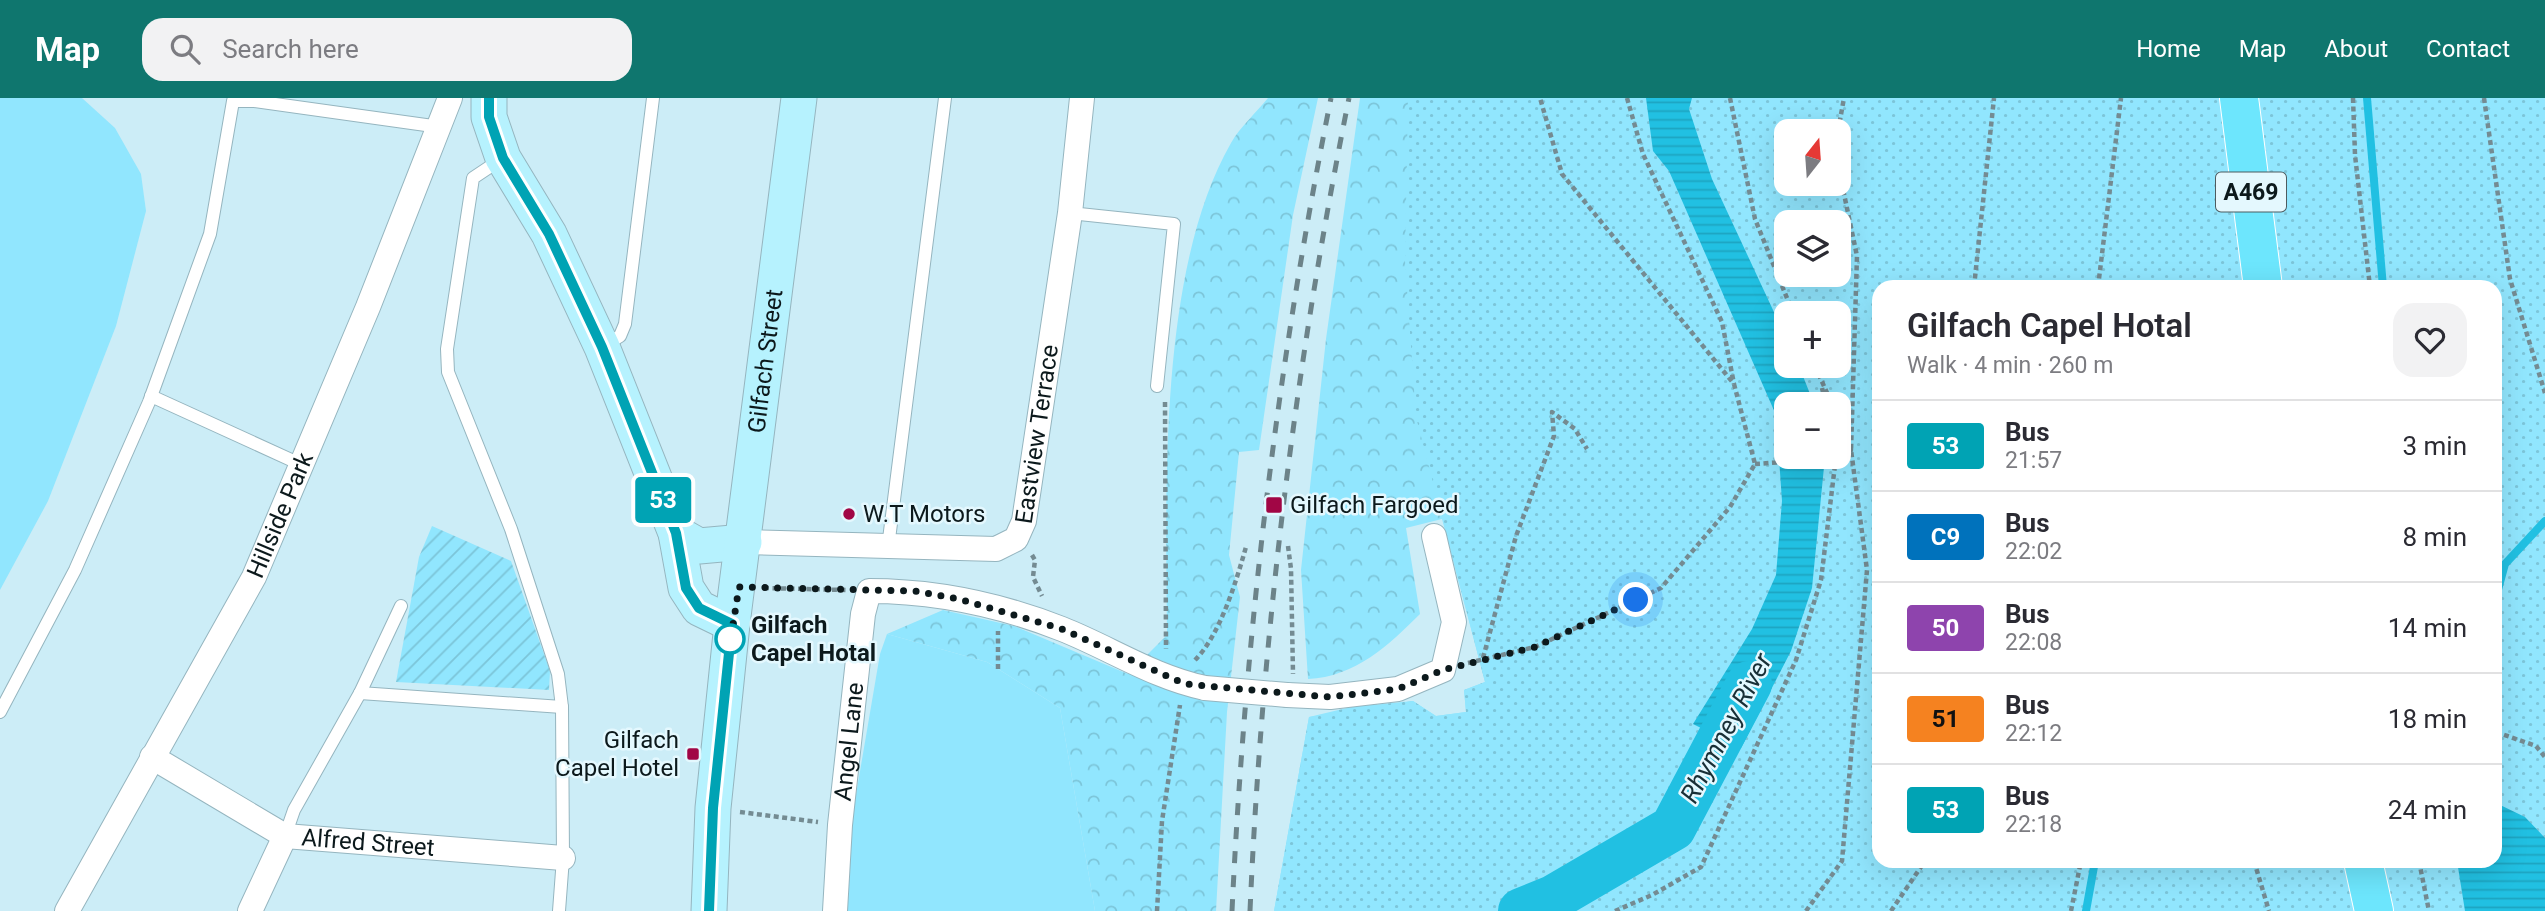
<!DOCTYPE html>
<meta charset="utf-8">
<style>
body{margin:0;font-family:Roboto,sans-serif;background:#f2f2f3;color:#2b2b33;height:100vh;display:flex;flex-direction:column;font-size:26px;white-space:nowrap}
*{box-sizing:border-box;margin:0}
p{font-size:23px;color:#7c7c81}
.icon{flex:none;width:38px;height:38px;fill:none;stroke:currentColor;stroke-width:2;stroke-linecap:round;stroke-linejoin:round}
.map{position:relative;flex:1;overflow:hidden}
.side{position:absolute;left:1872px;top:182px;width:630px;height:588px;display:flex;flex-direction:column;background:#fff;border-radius:21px;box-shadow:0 7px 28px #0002}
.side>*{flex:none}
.badge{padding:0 14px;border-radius:5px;font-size:24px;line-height:46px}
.needle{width:46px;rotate:17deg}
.controls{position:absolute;left:1774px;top:21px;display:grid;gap:14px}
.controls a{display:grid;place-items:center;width:77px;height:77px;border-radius:14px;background:#fff;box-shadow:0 7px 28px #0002;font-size:35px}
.you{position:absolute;width:35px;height:35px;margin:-18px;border:5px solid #fff;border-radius:50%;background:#1a73e8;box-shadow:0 0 0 10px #1a73e833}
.map>.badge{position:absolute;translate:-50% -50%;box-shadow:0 0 0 4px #fff}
.round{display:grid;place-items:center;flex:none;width:74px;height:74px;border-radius:21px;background:#f2f2f3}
.overview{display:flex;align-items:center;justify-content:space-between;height:119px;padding:0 35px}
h1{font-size:33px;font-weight:600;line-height:52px}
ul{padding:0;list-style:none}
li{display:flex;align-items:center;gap:21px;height:91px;padding:0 35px;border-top:2px solid #e1e1e2}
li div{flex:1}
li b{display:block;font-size:26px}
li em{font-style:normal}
li .badge{min-width:77px;font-weight:700;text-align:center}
header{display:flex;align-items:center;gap:42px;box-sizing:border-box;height:98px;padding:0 35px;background:#0f766e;color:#fff}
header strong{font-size:33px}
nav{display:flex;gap:38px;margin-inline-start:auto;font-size:24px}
.search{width:490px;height:63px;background:#f2f2f3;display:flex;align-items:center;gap:18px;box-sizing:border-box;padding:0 24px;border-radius:21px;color:#7c7c81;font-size:26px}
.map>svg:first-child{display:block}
.grass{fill:#91e6fe}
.forest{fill:url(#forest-crowns)}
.park{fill:url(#park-dots);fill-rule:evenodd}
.garden{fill:url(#garden-furrows)}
.water{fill:url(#water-rules)}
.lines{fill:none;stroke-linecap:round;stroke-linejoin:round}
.stream{stroke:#21c0e2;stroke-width:8}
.river{stroke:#21c0e2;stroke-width:46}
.lane-casing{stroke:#95b5bf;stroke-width:14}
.street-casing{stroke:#95b5bf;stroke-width:26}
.secondary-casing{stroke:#95b5bf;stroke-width:37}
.primary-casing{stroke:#fff;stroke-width:40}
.path{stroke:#748b92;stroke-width:4.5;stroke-dasharray:5 3.5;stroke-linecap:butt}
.lane{stroke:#fff;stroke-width:12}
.street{stroke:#fff;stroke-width:24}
.secondary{stroke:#b6f2fe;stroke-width:35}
.primary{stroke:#6de6fd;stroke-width:38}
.rail{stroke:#6c8389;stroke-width:5;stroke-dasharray:12 12;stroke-linecap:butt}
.street-bridge-casing{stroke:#95b5bf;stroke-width:26;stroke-linecap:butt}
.street-bridge{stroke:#fff;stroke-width:24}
.line-casing{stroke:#fff;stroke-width:16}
.line{stroke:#00a3b4;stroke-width:10}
.walk{stroke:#0c191c;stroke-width:7;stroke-dasharray:0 12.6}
.poi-dot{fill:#a10645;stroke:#e4f8fe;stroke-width:2.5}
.stop-dot{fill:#fff;stroke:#00a3b4;stroke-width:3.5}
.labels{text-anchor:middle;stroke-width:5;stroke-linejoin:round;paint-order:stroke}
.shield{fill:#e4f8fe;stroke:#4d5c60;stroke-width:2}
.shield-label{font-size:23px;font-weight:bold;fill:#0c191c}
.street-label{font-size:24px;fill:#0c191c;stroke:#e4f8fe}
.poi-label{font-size:24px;fill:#0c191c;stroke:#e4f8fe;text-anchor:start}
.stop-label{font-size:24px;font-weight:bold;fill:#0c191c;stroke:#e4f8fe;text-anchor:start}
.water-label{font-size:26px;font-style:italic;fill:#182f36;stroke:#e4f8fe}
</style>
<header>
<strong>Map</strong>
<div class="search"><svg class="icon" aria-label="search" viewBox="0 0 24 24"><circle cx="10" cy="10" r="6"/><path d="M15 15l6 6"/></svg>Search here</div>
<nav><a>Home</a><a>Map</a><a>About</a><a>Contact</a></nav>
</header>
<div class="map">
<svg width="2545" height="813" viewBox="0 0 2545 813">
<defs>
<pattern id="forest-crowns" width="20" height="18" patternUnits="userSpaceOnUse" patternTransform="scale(1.75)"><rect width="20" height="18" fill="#91e6fe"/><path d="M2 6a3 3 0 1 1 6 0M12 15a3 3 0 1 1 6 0" fill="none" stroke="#7cc5d9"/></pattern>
<pattern id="park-dots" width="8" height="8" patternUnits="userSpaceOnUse" patternTransform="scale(1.75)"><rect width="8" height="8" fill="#91e6fe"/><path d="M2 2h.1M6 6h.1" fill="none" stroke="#7cc5d9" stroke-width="1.8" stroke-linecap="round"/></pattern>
<pattern id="garden-furrows" width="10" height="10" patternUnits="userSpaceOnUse" patternTransform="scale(1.75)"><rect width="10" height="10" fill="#91e6fe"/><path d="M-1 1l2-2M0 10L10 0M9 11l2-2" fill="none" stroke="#7cc5d9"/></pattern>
<pattern id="water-rules" width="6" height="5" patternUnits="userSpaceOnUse" patternTransform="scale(1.75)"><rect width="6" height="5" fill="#21c0e2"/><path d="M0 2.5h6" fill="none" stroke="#1da4c1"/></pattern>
</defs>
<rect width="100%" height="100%" fill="#ccedf7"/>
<g class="grass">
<path d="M0,0H82L115,30L141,76L146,113L116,228L48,403L0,492Z"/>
<path d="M887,536L987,564L1060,610L1095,813H846L851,726L880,556Z"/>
</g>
<g class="forest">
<path d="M1268,0H1318L1293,117L1259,352L1239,354L1229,457L1240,499L1227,614L1216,813H1095L1060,610L987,564L887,536L943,512L1014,528L1128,576L1167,537C1166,393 1158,172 1231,45C1240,29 1256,15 1268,0Z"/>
<path d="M1360,0H1646L1776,317L1274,813L1309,619L1413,603L1436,618L1466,614L1464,592L1485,584L1442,421L1406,430L1420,516C1389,547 1355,579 1308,581L1301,472L1326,241Z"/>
</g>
<path class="park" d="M1408,0H2545V813H1274L1309,619L1351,609L1413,603L1436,618L1466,614L1464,592L1485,584L1416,319L1405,163ZM1787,33H1839V86H1787ZM1787,124H1839V177H1787ZM1880,189H2496V763H1880ZM1787,215H1839V268H1787ZM1787,306H1839V359H1787Z"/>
<path class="garden" d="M432,428L511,463L550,573L549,592L396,584L419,459Z"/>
<g class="water">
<path d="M1646,0H1692L1689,11L1712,81L1787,242V268H1799L1814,306H1787V359H1825L1812,490L1791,553L1741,650L1693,626L1752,531L1776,477L1782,403L1776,317L1669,73L1653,53Z"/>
<path d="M2496,705L2525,719L2545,740V813H2465L2457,763H2496Z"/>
</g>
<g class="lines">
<g class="stream">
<path d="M2367,0L2383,189"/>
<path d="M2496,499L2505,466L2545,423"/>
<path d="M2086,813L2095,763"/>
</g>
<path class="river" d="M1521,813L1553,800L1673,730L1749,586"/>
<g class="lane-casing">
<g id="lane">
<path d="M500,62L473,80L447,251L448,274L511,431L558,576L562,609L563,760L559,813"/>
<path d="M1070,115L1174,126L1157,288"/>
<path d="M605,247L620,238L625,226L653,0"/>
<path d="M151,298L300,366"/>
<path d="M888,449L945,0"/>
<path d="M360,595L562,609"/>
<path d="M0,614L75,472L149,304L210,136L233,3H254L440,29"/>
<path d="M285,738L294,712L360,595L401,508"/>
</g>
</g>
<g class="street-casing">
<g id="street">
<path id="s1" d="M744,444L996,451L1016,441L1024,423L1070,115L1082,0"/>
<path d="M1287,597L1330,599L1398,591L1443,572L1454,524L1434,438"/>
<path id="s2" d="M152,659L285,738L563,760"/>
<path id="s3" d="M67,813L254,479L368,209L450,0"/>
<path d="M250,813L285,738"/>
<path id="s4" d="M835,813L840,727L863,516L869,493C934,493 1001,507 1062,531C1110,550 1153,579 1205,590"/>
</g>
</g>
<g class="secondary-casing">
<g id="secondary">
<path d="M489,0V19L503,60L549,136L602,249L676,435L686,490L699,510L732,526"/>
<path d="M676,435L699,448L744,444"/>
<path id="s5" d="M709,813L713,710L732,526L799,0"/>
</g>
</g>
<g class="primary-casing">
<g id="primary">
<path d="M2239,0L2263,189"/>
<path d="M2363,763L2374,813"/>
</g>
</g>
<g class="path">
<path d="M1627,0L1643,56L1722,224L1734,286"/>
<path d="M1730,0L1755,121L1793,215"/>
<path d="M2353,0L2355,57L2370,189"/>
<path d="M2484,0L2510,181L2545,295"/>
<path d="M1838,33L1844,0"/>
<path d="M1974,189L1994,0"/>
<path d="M2098,189L2121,0"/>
<path d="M1815,268L1832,306"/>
<path d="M1822,290L1826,306"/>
<path d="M1165,304L1166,551"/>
<path d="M1755,366L1842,360V352H1851L1839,324"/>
<path d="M1288,448L1291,471L1293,576"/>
<path d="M1032,457L1035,462L1033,479L1042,498"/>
<path d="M764,490L846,492"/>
<path d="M1483,560L1516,438L1554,338L1552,314L1575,331L1587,351"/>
<path d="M1195,562C1220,537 1236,484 1246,449"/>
<path d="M1468,565L1535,549L1661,490L1730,409L1755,366L1734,286L1562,76L1540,0"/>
<path d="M998,571V533"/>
<path d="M2496,634L2536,648L2545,659"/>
<path d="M740,714L818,724"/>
<path d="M2254,763L2269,813"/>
<path d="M2419,763L2429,813"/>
<path d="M1157,813L1162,723L1180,607"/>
<path d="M1615,813L1652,797L1701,769L1796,562L1821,482L1836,359"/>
<path d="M1806,813L1842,763L1867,472L1851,352L1857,158L1839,72"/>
<path d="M1891,813L1925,763"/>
<path d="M2071,813L2081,763"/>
</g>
<use href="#lane" class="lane"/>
<use href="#street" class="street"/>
<use href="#secondary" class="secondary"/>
<use href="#primary" class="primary"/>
<g class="rail">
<path d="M1232,813C1245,540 1277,268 1331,0"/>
<path d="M1250,813C1262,539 1295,268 1349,0"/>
</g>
<g class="street-bridge-casing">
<path id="street-bridge" d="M1205,590L1287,597"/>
</g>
<use href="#street-bridge" class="street-bridge"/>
</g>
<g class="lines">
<g class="line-casing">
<path id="line" d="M489,0V19L503,60L549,136L602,249L676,435L686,490L699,510L732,526L713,710L709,813"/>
</g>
<use href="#line" class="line"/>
<path class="walk" d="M730,541L729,552L739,489L914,493L959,501L1062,531L1185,586L1330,599L1398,591L1443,572L1535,549L1636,502"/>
</g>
<g class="poi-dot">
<rect x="1265" y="398" width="18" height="18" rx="3.5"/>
<circle cx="849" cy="416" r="7"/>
<rect x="686" y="649" width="14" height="14" rx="3.5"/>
</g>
<circle class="stop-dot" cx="730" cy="541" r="14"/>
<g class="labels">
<rect class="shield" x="2216" y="74.5" width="70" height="39" rx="5"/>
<g class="shield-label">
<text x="2251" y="102">A469</text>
</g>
<g class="street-label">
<text dy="8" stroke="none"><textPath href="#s5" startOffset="553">Gilfach Street</textPath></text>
<text dy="8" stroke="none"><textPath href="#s1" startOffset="382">Eastview Terrace</textPath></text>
<text dy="8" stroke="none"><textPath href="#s3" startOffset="450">Hillside Park</textPath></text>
<text dy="8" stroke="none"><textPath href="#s4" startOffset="170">Angel Lane</textPath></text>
<text dy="8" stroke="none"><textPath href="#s2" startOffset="238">Alfred Street</textPath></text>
</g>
<g class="poi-label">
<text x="1290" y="415">Gilfach Fargoed</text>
<text x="863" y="424">W.T Motors</text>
<text x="679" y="650" text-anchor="end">Gilfach<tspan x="679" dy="28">Capel Hotel</tspan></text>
</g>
<g class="stop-label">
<text x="751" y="535">Gilfach<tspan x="751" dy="28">Capel Hotal</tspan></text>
</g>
<g class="water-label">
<text transform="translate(1726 630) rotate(-62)" y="9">Rhymney River</text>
</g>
</g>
</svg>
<div class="controls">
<a><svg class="needle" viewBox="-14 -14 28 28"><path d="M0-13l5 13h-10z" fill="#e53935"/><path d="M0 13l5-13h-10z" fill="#7c7c81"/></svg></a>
<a><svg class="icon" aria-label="layers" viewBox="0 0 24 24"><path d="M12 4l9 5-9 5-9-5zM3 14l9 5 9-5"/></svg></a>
<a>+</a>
<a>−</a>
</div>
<div class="you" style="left:1636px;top:502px"></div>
<b class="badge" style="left:663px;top:402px;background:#00a3b4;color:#fff">53</b>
<section class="side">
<div class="overview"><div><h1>Gilfach Capel Hotal</h1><p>Walk · 4 min · 260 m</p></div><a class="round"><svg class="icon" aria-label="heart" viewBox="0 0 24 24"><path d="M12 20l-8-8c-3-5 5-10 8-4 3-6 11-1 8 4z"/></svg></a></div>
<ul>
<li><span class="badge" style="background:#00a3b4;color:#fff">53</span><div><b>Bus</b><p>21:57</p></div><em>3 min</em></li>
<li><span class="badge" style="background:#0072bc;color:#fff">C9</span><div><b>Bus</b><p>22:02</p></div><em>8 min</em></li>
<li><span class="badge" style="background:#8e44ad;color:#fff">50</span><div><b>Bus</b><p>22:08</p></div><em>14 min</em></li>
<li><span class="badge" style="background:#f58220;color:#111">51</span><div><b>Bus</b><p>22:12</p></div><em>18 min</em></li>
<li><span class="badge" style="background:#00a3b4;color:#fff">53</span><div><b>Bus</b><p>22:18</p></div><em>24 min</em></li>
</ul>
</section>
</div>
